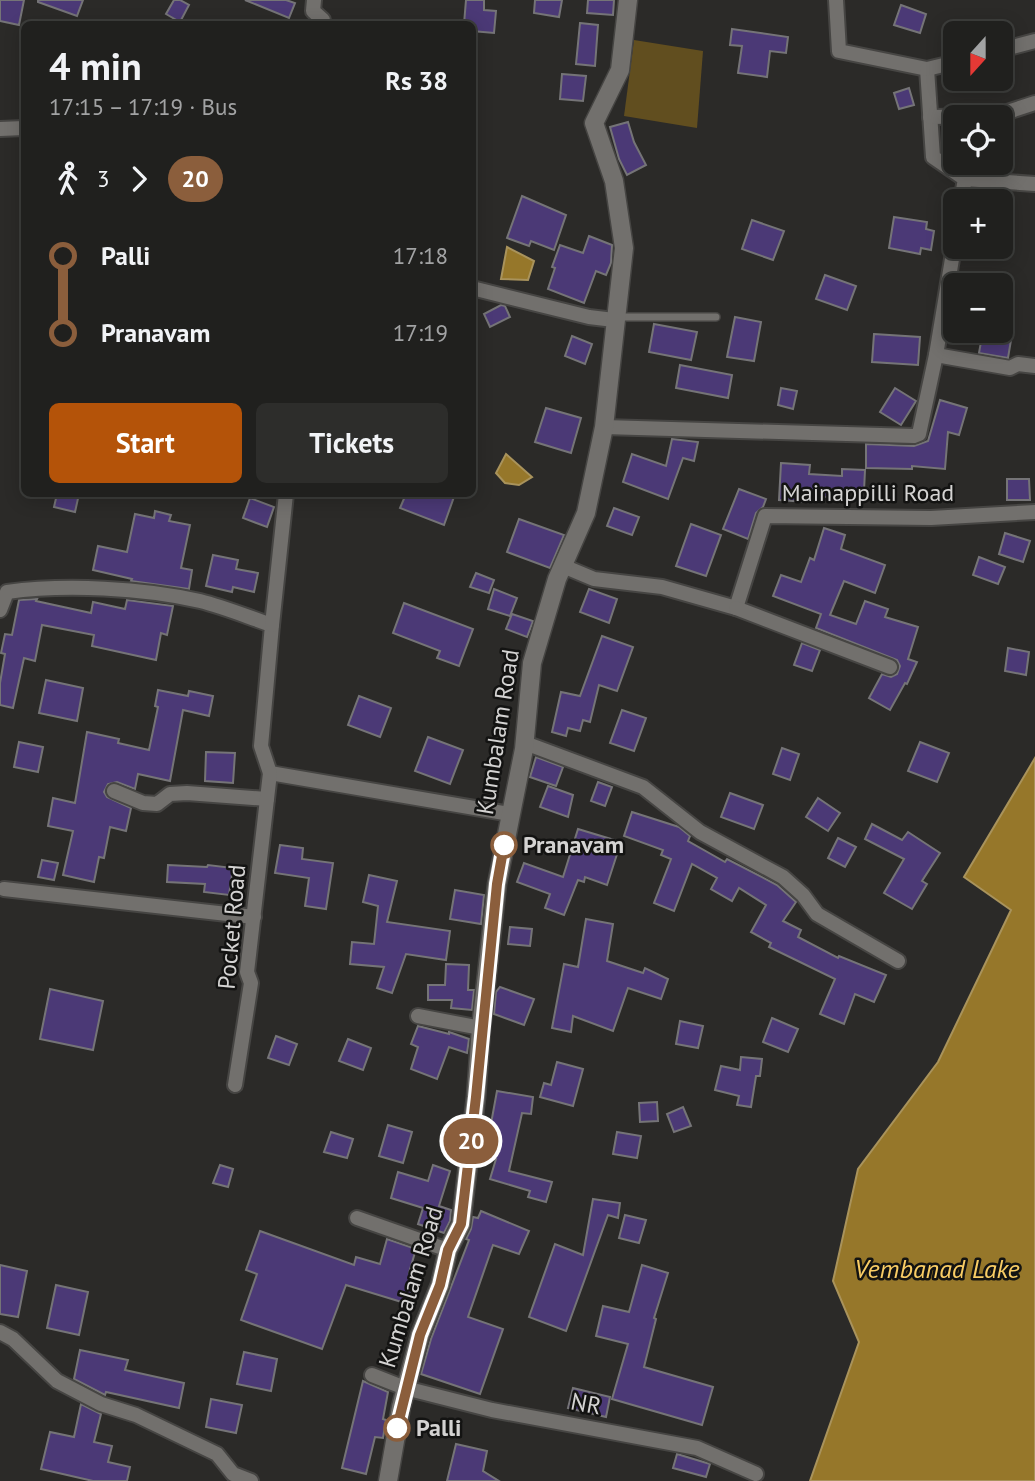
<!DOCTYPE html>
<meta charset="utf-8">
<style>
body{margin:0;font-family:"PT Sans",sans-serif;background:#2d2d2b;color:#f1f3f6;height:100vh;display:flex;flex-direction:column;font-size:26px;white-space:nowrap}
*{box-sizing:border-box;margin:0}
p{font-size:23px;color:#a2a3a4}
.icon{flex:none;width:38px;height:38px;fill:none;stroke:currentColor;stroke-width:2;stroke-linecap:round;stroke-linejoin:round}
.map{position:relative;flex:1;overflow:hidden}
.panel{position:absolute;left:21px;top:21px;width:455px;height:476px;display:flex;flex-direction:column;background:#20201e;border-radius:10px;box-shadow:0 4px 18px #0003,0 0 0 2px #3d3e3c}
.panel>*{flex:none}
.badge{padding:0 14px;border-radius:23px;font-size:24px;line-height:46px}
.needle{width:46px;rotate:201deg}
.controls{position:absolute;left:943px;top:21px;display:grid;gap:14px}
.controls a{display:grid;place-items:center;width:70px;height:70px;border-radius:10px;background:#20201e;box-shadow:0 4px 18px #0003,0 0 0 2px #3d3e3c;font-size:35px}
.map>.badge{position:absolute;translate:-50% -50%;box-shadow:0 0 0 4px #fff}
.legs{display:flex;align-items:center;gap:10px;height:77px;padding:0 28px;font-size:23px}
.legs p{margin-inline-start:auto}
.head{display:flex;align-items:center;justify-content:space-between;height:119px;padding:0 28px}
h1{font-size:38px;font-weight:600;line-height:52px}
.button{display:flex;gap:14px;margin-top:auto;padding:14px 28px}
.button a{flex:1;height:80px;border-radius:10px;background:#b45309;color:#fff;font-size:28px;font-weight:600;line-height:80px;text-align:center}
.button a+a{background:#2d2d2b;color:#f1f3f6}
ul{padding:0 28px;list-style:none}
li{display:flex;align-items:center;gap:24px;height:77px;font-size:26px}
li i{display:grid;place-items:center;width:10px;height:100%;margin:0 9px;background:currentColor}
li i::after{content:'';width:18px;height:18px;margin:-9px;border:5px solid;border-radius:50%;background:#20201e}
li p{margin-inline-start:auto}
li:first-child i{background:linear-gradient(#0000 50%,currentColor 0)}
li:last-child i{background:linear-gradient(currentColor 50%,#0000 0)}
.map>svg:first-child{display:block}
.green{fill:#614e1f}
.water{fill:#96772a;stroke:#a9935c;stroke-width:2}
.building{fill:#4b3976;stroke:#757477;stroke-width:2}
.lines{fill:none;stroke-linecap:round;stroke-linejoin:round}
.service-casing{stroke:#464543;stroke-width:10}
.minor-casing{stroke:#464543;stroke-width:18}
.secondary-casing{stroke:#464543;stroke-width:21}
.service{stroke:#72706d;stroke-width:7}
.minor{stroke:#72706d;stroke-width:14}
.secondary{stroke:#72706d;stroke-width:18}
.line-1-casing{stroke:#fff;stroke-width:16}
.line-1{stroke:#8b5e3c;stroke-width:10}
.stop-1-dot{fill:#fff;stroke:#8b5e3c;stroke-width:3.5}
.labels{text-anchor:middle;stroke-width:5;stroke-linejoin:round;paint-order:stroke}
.street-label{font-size:24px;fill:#d4d3d2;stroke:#131312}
.stop-label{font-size:24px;font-weight:bold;fill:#d4d3d2;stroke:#131312;text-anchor:start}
.water-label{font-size:26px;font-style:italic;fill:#f9cd65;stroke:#131312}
</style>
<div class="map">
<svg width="1035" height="1481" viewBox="0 0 1035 1481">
<rect width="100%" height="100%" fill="#2b2a28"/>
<path class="green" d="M634,40L703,51L697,128L624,116Z"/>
<g class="water">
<path d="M507,247L534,261L528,280L501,279Z"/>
<path d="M506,454L532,477L519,485L505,483L496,473Z"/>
<path d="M1035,758V1481H810L859,1342L833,1281L858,1169L938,1062L1011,910L964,877Z"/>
</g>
<g class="building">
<path d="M0,0H24L19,25L0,21Z"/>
<path d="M38,0H83L77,16L38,2Z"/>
<path d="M174,0H180L189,5L180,22L166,14Z"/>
<path d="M245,0H286L295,3L289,18Z"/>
<path d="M466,0H484V10L496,11L494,33L472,31V24H464Z"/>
<path d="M535,0H562L559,17L534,13Z"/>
<path d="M588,0H614L613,15L587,13Z"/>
<path d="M901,5L926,14L920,33L894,25Z"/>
<path d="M580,23L598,25L595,66L576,64Z"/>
<path d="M732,29L788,37L786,53L770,51L767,77L738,73L742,46L730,45Z"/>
<path d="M562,74L586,76L583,101L560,99Z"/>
<path d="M909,88L914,105L899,109L894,93Z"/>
<path d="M628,122L634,142L646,165L627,175L619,159L610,127Z"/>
<path d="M522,196L566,215L554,250L531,241L529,246L507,238Z"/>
<path d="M894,217L927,222L926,229L934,231L931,250L921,248L920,254L889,248Z"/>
<path d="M752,220L784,231L773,260L742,249Z"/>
<path d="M589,236L612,245L611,263L606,275L596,271L584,303L548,289L555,268L552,267L560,245L583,253Z"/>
<path d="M825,275L856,286L847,310L816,299Z"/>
<path d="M501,305L505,306L510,317L490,327L484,314Z"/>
<path d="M735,317L761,322L754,361L727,357Z"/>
<path d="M654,324L697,332L691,360L649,352Z"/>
<path d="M874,334L920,337L918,365L872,362Z"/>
<path d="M572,336L592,344L585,364L565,356Z"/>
<path d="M982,336L1011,340L1008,358L979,353Z"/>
<path d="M680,365L732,375L728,398L676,388Z"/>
<path d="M781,388L797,391L793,409L778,405Z"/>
<path d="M895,388L916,401L901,425L880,412Z"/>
<path d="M940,400L967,408L959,435L948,432L945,469L912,466V469L866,468V444L914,446L928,441Z"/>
<path d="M546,408L581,418L571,453L535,442Z"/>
<path d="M672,439L698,442L694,461L683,458L668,499L623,482L632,454L666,466Z"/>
<path d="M781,463L810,465L809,474L842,476V469L865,470L864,491L829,489L828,497L808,496L807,502L779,500Z"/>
<path d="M1007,479H1029L1030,500H1007Z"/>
<path d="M739,489L766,499L763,507L756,513L748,539L723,529Z"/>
<path d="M57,494H79L75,512L54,507Z"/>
<path d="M406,494H455L444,525L400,508Z"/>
<path d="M250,498L274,507L267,527L243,518Z"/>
<path d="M614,508L639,517L632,535L607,526Z"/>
<path d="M155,511L171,515L169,521L190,525L181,568L192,570L189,589L131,581L132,579L93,570L98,546L127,552L135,514L154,518Z"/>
<path d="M519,519L564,535L550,568L507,552Z"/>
<path d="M691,524L721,535L706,576L676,566Z"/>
<path d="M824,528L845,535L841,549L885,565L875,593L844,581L830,615L856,624L865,601L888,609L885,617L918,627L908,659L917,662L907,684L905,683L890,710L869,698L882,674L891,677L897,674L900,666L897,660L816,628L821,614L773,596L781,575L801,582L810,558L814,560Z"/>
<path d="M1005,533L1030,541L1023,562L999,554Z"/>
<path d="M213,555L238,560L236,569L258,573L254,592L233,587L232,592L206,586Z"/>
<path d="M979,557L1005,567L998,584L973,575Z"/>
<path d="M476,573L494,580L489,593L470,587Z"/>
<path d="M494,589L517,598L510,616L488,609Z"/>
<path d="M589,589L617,599L609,623L580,612Z"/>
<path d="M37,599L36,601L91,613L93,602L125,609L127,600L173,606L167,635L161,633L156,660L92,646L94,635L42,625L35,661L24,658L13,708L0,705V683L5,654L1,653L5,634L12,635L19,600Z"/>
<path d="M404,603L473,629L459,666L437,658L440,651L393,633Z"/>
<path d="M512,614L533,621L527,637L506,629Z"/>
<path d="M602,636L633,647L617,691L599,685L590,722L583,720L580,731L568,728L566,736L552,732L561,692L580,696Z"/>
<path d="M802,643L820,650L812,671L794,665Z"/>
<path d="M1008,648L1029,652L1026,675L1005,671Z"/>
<path d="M46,680L83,688L77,721L39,713Z"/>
<path d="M158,690L188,696L189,691L213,696L209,716L183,710L170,781L138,774L135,789L117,782L108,784L104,792L107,797L131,808L126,831L110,827L104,858L99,857L94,882L63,875L73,831L48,826L53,798L75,803L87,732L119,739L118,743L149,750L158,707L155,706Z"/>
<path d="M359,696L391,708L380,737L348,725Z"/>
<path d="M622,710L646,718L634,751L610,743Z"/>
<path d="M428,737L463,750L450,784L415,771Z"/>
<path d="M19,742L43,747L38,772L14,767Z"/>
<path d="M920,742L949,753L937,782L908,771Z"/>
<path d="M782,748L799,754L790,780L773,774Z"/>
<path d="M206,752L235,753L233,783L205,781Z"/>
<path d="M536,757L563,767L556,786L530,777Z"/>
<path d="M598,782L612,787L605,806L591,801Z"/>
<path d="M548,786L573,795L568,817L540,807Z"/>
<path d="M730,793L763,805L754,829L721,817Z"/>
<path d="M818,798L840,813L828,831L806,817Z"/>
<path d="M632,812L679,827L690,836L688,841L725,862L727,859L777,885L796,902L783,921L801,930L798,937L838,958L839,956L886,975L874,1002L855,994L844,1024L820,1014L835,979L769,947L771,943L751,932L766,905L739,888L732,901L711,889L717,878L692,864L674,911L654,903L671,859L661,855L663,850L624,836Z"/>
<path d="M872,824L902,840L908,832L940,853L922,881L927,884L912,909L884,893L904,859L865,839Z"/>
<path d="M578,829L621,842L607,885L585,877L584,882L578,880L564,915L545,908L550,894L517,882L524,863L563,877Z"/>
<path d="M838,838L856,847L845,867L828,858Z"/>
<path d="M280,845L303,848L302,859L333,863L326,909L305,906L309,878L275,873Z"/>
<path d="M42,860L58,863L54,880L38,877Z"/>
<path d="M168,865L207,867L208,865L233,868L229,895L204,892L205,884L167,882Z"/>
<path d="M369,875L397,881L387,922L450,931L446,960L406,954L392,993L377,988L384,967L350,964L352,942L374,944L378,906L363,902Z"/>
<path d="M455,890L484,895L481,924L450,919Z"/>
<path d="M586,919L613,924L607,961L643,973L645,968L668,979L661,999L628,988L613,1031L573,1016L571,1032L552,1028L564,964L578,967Z"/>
<path d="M510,927L532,929L530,946L508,944Z"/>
<path d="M446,964L469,965L468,990H474L472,1010L451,1008L452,1000H428V985H445Z"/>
<path d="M500,987L534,999L524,1025L494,1014L496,992Z"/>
<path d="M50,989L103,1001L93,1050L40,1039Z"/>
<path d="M772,1018L798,1029L788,1052L763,1042Z"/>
<path d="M680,1021L703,1026L698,1048L676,1044Z"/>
<path d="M418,1026L449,1034V1032L469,1039L467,1053L449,1047L437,1079L411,1069L418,1047L411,1044Z"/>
<path d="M276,1036L297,1044L289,1065L268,1058Z"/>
<path d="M348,1039L371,1048L363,1070L339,1061Z"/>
<path d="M741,1057L762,1059L760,1076H756L751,1107L737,1105L739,1096L715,1090L721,1066L740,1070Z"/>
<path d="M557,1062L583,1069L573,1106L540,1097L544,1083L551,1085Z"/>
<path d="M497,1091L533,1097L531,1114L522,1113L509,1171L552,1182L546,1202L528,1197L530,1191L490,1179L496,1159L492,1158L498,1131L490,1129Z"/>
<path d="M657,1102L658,1121L640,1122L639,1103Z"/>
<path d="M683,1107L691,1126L674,1132L667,1114Z"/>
<path d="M388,1125L412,1132L403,1163L379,1156Z"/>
<path d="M331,1132L353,1139L347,1158L324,1152Z"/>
<path d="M617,1132L641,1136L637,1158L613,1154Z"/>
<path d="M220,1165L233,1169L228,1187L213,1183Z"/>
<path d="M433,1165L450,1171L439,1206L451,1210L450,1221L444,1233L418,1224L423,1208L391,1198L398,1172L428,1181Z"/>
<path d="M593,1199L620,1203L618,1218L608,1215L566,1331L529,1317L555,1244L583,1255Z"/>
<path d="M481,1211L529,1231L519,1254L493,1245L468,1317L503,1329L480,1394L421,1374L431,1339L469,1240L466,1239L471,1229L473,1217L478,1218Z"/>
<path d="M625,1215L646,1220L639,1243L619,1238Z"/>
<path d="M260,1231L354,1265L356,1257L380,1264L387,1239L416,1249L409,1273L417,1276L408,1304L346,1285L322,1349L241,1320L257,1274L246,1270Z"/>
<path d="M0,1265L27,1271L18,1317L0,1314Z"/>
<path d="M642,1265L668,1273L654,1318L656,1319L644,1367L713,1387L702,1425L612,1399L628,1344L596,1336L603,1306L629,1312Z"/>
<path d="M56,1285L88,1292L79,1335L47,1328Z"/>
<path d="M80,1350L128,1360L125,1370L184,1383L179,1408L106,1392L105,1395L74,1379Z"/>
<path d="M244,1352L277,1359L271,1391L237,1384Z"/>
<path d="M363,1381L388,1392L383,1419L386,1420L383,1438L375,1437L366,1474L342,1468Z"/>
<path d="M573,1388L610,1397L606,1417L568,1408Z"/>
<path d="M211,1399L242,1405L236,1433L206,1427Z"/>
<path d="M81,1404L101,1414L94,1442L112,1446L108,1462L130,1467L127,1481H93L41,1469L50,1432L74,1437Z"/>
<path d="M456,1444L487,1451L483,1471L499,1481H447Z"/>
<path d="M677,1454L710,1464L706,1477L673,1468Z"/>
</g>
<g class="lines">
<g class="service-casing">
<path id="service" d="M619,317H716"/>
</g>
<g class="minor-casing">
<g id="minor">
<path d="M314,0L313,11L323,20V24"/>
<path d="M836,0L839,51L927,69L933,157L965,179L961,201"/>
<path d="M1001,50L1035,41"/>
<path d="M927,69L956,62"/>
<path d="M930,117L995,116L1035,103"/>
<path d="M0,129L24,128"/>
<path d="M965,179L1035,184"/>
<path d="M472,288L589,317L614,320"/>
<path d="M936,355L1010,368L1018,364L1035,366"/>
<path d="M604,427L914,436L919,434L936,355L956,235"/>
<path d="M563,566L594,579L662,587L736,608L765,516L931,518L1035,512"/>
<path d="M736,608L890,667"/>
<path d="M0,610L7,592C65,584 143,588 200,601C224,607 248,617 272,625L261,746L270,773L510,814"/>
<path d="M272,625L286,494"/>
<path d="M525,743L643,787L700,832L783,877L803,895L817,914L898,961"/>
<path d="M114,791L143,803L157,804L170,794L187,793L267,799"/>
<path d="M4,889L254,917"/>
<path d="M418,1016L481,1028"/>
<path d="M235,1085L251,983L247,972L270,773"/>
<path d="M357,1218L448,1250"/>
<path d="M0,1332L13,1339L57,1381L101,1404L136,1415L217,1454L233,1474L251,1481"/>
<path d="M372,1375L405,1388L492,1410L697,1448L756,1474"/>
</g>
</g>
<g class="secondary-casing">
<path id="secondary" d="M388,1481L401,1407L420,1335L440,1285L448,1250L461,1224L476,1097L481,1028L497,884L524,749L532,663L557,579L586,513L604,427L624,248L614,181L594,123L620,70L628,0"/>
</g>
<use href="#service" class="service"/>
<use href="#minor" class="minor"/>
<use href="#secondary" class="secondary"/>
</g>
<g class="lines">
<g class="line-1-casing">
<path id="line-1" d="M397,1428L420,1335L440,1285L448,1250L461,1224L476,1097L497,884L504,845"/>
</g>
<use href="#line-1" class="line-1"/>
</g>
<g class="stop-1-dot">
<circle cx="504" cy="845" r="12"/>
<circle cx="397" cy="1428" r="12"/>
</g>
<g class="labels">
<g class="street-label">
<text x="868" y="501">Mainappilli Road</text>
<text transform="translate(498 732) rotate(-81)" y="8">Kumbalam Road</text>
<text transform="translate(232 927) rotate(-85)" y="8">Pocket Road</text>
<text transform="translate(411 1287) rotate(-73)" y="8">Kumbalam Road</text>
<text transform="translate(586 1404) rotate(11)" y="8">NR</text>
</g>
<g class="stop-label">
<text x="523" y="853">Pranavam</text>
<text x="416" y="1436">Palli</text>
</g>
<g class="water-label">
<text x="937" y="1278">Vembanad Lake</text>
</g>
</g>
</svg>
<div class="controls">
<a><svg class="needle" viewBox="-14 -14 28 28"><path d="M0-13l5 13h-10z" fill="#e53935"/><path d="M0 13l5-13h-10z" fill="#a2a3a4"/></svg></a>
<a><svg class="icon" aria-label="locate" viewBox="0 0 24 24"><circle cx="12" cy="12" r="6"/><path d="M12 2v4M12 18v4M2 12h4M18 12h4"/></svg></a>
<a>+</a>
<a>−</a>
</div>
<b class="badge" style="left:471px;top:1141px;background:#8b5e3c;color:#fff">20</b>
<section class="panel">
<div class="head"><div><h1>4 min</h1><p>17:15 – 17:19 · Bus</p></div><b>Rs 38</b></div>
<div class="legs"><svg class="icon" aria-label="walk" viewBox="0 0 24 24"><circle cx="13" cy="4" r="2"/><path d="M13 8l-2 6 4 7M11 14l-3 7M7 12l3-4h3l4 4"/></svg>3<svg class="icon" aria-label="forward" viewBox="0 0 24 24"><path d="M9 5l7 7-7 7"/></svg><b class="badge" style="background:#8b5e3c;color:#fff">20</b></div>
<ul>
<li><i style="color:#8b5e3c"></i><b>Palli</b><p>17:18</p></li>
<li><i style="color:#8b5e3c"></i><b>Pranavam</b><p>17:19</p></li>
</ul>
<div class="button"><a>Start</a><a>Tickets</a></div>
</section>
</div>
